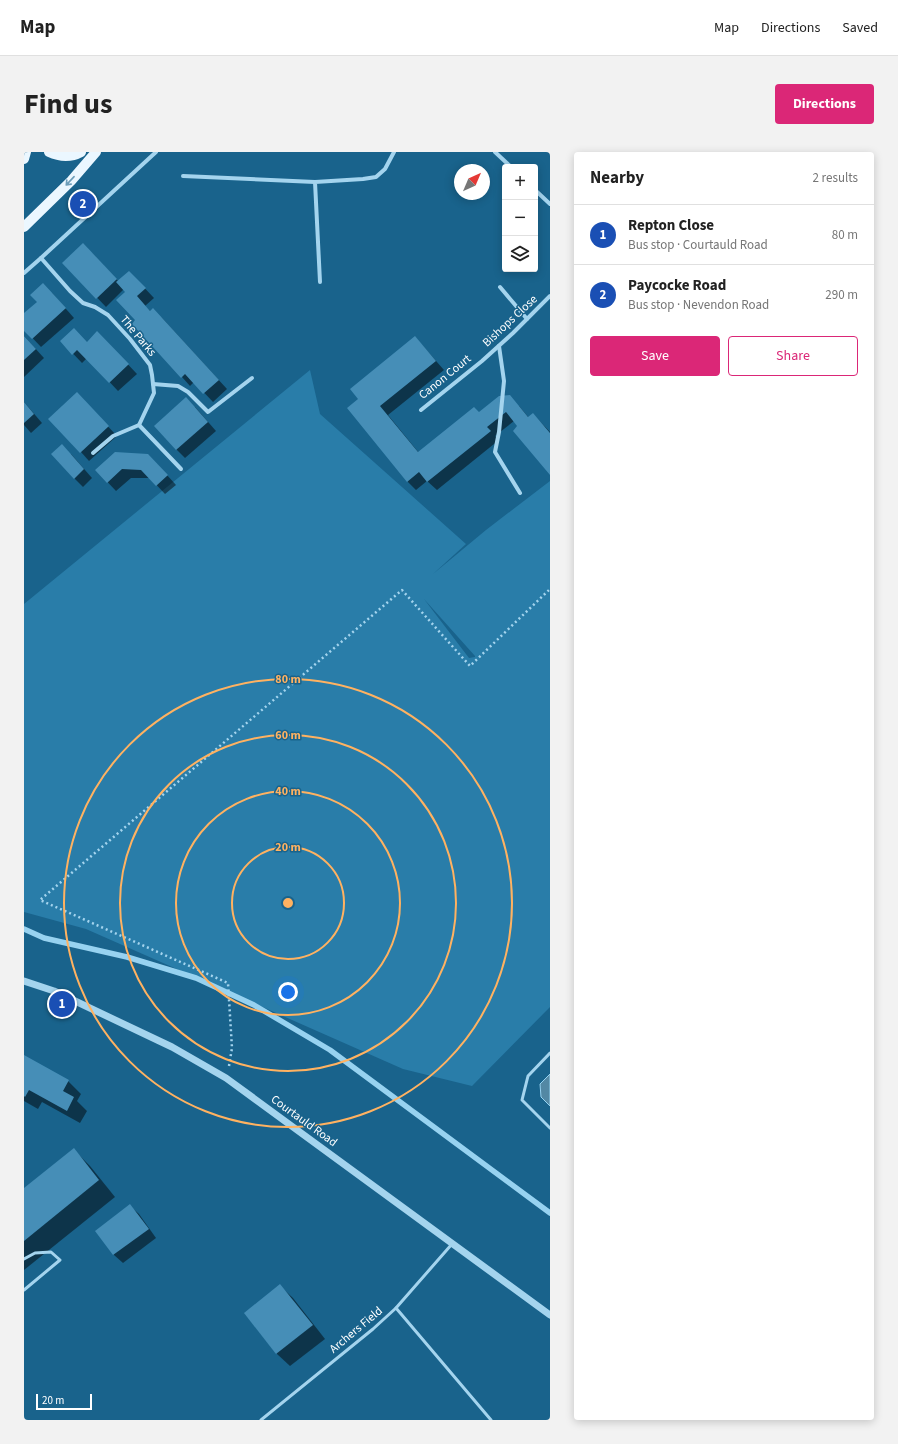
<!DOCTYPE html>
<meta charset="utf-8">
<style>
body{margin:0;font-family:"Source Sans 3",sans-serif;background:#f2f2f2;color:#222}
.controls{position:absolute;right:12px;top:12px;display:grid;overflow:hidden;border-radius:4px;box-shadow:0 2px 10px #0003}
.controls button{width:36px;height:36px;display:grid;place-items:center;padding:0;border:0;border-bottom:1px solid #e0e0e0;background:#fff;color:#222;font:20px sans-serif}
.compass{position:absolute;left:430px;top:12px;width:36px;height:36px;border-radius:50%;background:#fff;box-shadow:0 2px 10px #0003;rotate:44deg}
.scale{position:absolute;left:12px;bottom:10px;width:56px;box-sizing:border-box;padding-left:4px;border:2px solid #fff;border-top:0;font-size:11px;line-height:14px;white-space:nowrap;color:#fff;-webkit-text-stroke:3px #19638c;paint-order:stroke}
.you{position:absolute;left:264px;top:840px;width:14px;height:14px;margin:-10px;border:3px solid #fff;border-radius:50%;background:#1a73e8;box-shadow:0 0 0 6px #1a73e833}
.badge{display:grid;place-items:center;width:26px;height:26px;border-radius:50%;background:#db2777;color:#fff;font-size:13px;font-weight:700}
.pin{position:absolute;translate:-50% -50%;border:2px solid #fff;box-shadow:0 1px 4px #0006}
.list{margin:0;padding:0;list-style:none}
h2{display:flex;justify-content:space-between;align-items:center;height:52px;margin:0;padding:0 16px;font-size:17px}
h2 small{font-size:13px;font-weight:400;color:#767676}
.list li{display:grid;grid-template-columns:26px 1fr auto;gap:12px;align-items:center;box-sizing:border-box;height:60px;padding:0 16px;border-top:1px solid #e0e0e0}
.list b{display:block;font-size:15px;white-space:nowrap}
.list p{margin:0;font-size:13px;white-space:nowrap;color:#767676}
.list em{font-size:13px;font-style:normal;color:#767676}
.actions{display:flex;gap:8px;padding:12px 16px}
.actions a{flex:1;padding:9px 0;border:1px solid #db2777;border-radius:4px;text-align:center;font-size:14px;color:#db2777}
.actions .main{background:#db2777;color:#fff}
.icon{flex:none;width:22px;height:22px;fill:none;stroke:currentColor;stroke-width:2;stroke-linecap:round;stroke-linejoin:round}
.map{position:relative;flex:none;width:526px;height:1268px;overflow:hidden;border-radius:4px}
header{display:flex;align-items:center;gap:24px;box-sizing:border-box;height:56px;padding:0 20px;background:#fff;border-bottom:1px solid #e0e0e0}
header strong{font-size:19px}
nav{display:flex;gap:22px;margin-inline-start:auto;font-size:14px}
.intro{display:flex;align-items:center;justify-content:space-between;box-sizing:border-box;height:96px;padding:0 24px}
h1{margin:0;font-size:28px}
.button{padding:10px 18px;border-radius:4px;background:#db2777;color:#fff;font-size:14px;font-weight:700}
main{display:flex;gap:24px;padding:0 24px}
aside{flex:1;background:#fff;border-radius:4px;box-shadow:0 2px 10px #0003}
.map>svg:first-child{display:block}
</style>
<header>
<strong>Map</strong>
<nav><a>Map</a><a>Directions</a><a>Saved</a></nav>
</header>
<div class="intro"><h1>Find us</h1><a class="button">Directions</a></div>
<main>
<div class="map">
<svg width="526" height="1268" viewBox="0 0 526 1268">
<rect width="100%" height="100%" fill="#19638c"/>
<!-- green -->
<path fill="#297da9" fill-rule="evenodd" d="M286,218l10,44 146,130 -33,30 53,-44 64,-49v526l-78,79 -69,-17 -317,-140 -62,-17v-308zM400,447l51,57v1l-6,1z"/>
<!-- water -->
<path fill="#5388a4" stroke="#97d2f0" d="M526,922v32l-9,-9 -1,-13z"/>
<!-- shadow -->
<g fill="#0007">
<path d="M68,101l27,29 19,-1 16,17 -9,8 6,6 11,6 65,71 -14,13 -19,-20 -4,4 -8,-9 -46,-57 -9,-28 -3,-3 -18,18 -42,-44z"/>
<path d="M28,141l22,25 -33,29 -17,-18v-14z"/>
<path d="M0,184l20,22 -20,19z"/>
<path d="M391,185l29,33 -56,45 31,38 60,-40 40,-7 10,12 4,-4 17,18v41l-36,-52 -19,15 4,4 -62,50 -10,-9 -11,9 -9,-9 -47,-82z"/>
<path d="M37,189l26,2 19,-2 31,33 -19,17 -31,-33 -5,5z"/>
<path d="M0,250l18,21 -11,10 -7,-8z"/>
<path d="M61,250l32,34 -28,25 -8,-9z"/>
<path d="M171,255l21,24 -31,27 -9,-9z"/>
<path d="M47,302l21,24 -9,9 -9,-9z"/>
<path d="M133,312l19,21 -11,9 -15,-16h-19l-15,13 -20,-21z"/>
<path d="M0,904l44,25 13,13 -4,7 10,10 -7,12 -38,-21 -4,7 -14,-8z"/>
<path d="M50,998l16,16 25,31 -91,73v-80z"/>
<path d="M106,1054l9,8 17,24 -33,25 -9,-8 -18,-24z"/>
<path d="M256,1134l13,12 32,41 -35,27 -13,-12 -32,-41z"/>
</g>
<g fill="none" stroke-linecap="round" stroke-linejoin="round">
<!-- stream -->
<path stroke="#97d2f0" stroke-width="5.5" d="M0,777l20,9 83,19 69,21 58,27 76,45 220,163"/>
</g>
<!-- building -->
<g fill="#468eb7">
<path d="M59,91l34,36 -21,20 -34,-36z"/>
<path d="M105,119l17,17 -9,8 13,15 3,-3 66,72 -16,14 -18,-20 -4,4 -49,-54 3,-4 -19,-20 9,-8 -9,-10z"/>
<path d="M19,131l23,25 -34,31 -8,-8v-18l13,-11 -7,-7z"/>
<path d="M50,176l13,14 10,-11 32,33 -20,19 -32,-33 -5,5 -12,-14z"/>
<path d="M0,184l12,13 -12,11z"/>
<path d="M391,184l21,25 -56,45 38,46 56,-45 5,5 20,-16 11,-1 18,22 5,-4 17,20v42l-37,-44 4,-5 -11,-14 -19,15 4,4 -64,51 -8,-10 -12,10 -60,-74 11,-9 -8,-10z"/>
<path d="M53,240l32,34 -29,27 -32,-34z"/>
<path d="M162,245l22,25 -32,28 -22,-24z"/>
<path d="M0,250l10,12 -10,9z"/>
<path d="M38,292l22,25 -10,10 -23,-25z"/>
<path d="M91,300l33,2 20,21 -12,11 -15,-16 -19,-1 -15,14 -12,-13z"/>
<path d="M0,903l45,25 -6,11 11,6 -7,14 -38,-21 -4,7 -1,-1z"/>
<path d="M50,996l25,32 -75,61v-53z"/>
<path d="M106,1052l19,25 -36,26 -18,-24z"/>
<path d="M256,1132l33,41 -37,29 -32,-41z"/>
</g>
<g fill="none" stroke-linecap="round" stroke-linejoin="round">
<!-- path -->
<path stroke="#a4d4ee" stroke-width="2.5" stroke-dasharray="2 3" stroke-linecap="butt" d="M205,914l3,-18 -4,-65 -188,-83 362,-310 68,76 80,-77"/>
<!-- service -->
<g stroke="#a4d4ee" stroke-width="3">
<path d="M526,901l-22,23 -6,24 28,28"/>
<path d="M0,1107l11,-6 16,-1 9,8 -36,30"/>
<path d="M372,1156l95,112"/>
<path d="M237,1268l112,-91 23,-21 56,-64"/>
</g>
<!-- minor -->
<g stroke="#a4d4ee" stroke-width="4">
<path d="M471,0l16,15"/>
<path d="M159,24l132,6"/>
<path d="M511,38l15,14"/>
<path d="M17,106l29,33 13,12 12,4 13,8 22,24 20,26 2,10 2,18 -15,32 -26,11 -20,17"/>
<path d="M0,121l17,-15 115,-106"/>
<path d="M296,130l-5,-100 48,-3 13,-2 9,-8 9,-17"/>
<path d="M476,135l27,32"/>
<path d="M475,194l5,35 -5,51 -4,20 25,41"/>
<path d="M129,232l25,2 10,6 20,20 44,-34"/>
<path d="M397,258l61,-49 31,-28 37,-37"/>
<path d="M115,273l42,44"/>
</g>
<!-- tertiary -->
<path stroke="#a4d4ee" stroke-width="7" d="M0,829l30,10 118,56 54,31 324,237"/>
<!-- primary -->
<g stroke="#ebf7ff" stroke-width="10">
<path d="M25,0c11,5 21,6 32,0"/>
<path d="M0,7l2,-7"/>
<path d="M0,75l47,-46 25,-29"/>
</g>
</g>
<!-- one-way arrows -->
<defs><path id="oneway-shaft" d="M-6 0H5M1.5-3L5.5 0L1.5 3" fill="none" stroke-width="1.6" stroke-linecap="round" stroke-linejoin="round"/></defs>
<use stroke="#6d9eba" href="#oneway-shaft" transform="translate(46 29) rotate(133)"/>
<!-- distance rings -->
<g fill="none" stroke="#ffb261" stroke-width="2">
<circle cx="264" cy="751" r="56"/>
<circle cx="264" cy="751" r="112"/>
<circle cx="264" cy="751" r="168"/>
<circle cx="264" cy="751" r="224"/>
</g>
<g text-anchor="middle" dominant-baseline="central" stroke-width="3" stroke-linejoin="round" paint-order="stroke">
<!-- street labels -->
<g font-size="12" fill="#fff" stroke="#19638c">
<text transform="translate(486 169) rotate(-43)">Bishops Close</text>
<text transform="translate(114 184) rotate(50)">The Parks</text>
<text transform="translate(421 225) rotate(-39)">Canon Court</text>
<text transform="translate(280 969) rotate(36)">Courtauld Road</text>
<text transform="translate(332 1178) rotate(-40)">Archers Field</text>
</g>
</g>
<circle cx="264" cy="751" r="6" fill="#ffb261" stroke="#19638c" stroke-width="2"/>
<g font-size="12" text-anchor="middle" font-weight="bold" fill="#ffb261" stroke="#19638c" stroke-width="3" stroke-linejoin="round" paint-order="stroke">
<text x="264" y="531">80 m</text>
<text x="264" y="587">60 m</text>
<text x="264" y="643">40 m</text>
<text x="264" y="699">20 m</text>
</g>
</svg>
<div class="controls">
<button>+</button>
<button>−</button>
<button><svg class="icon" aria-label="layers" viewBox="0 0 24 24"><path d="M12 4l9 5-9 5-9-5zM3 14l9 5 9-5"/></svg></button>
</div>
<svg class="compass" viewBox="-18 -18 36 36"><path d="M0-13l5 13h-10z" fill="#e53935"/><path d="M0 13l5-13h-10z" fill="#767676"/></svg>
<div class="scale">20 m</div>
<div class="you"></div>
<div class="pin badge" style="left:38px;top:852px;background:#1a4fb4">1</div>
<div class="pin badge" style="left:59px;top:52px;background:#1a4fb4">2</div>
</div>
<aside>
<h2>Nearby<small>2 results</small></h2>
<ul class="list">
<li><span class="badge" style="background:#1a4fb4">1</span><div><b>Repton Close</b><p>Bus stop · Courtauld Road</p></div><em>80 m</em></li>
<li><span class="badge" style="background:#1a4fb4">2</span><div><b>Paycocke Road</b><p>Bus stop · Nevendon Road</p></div><em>290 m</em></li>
</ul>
<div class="actions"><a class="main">Save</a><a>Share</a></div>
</aside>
</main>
